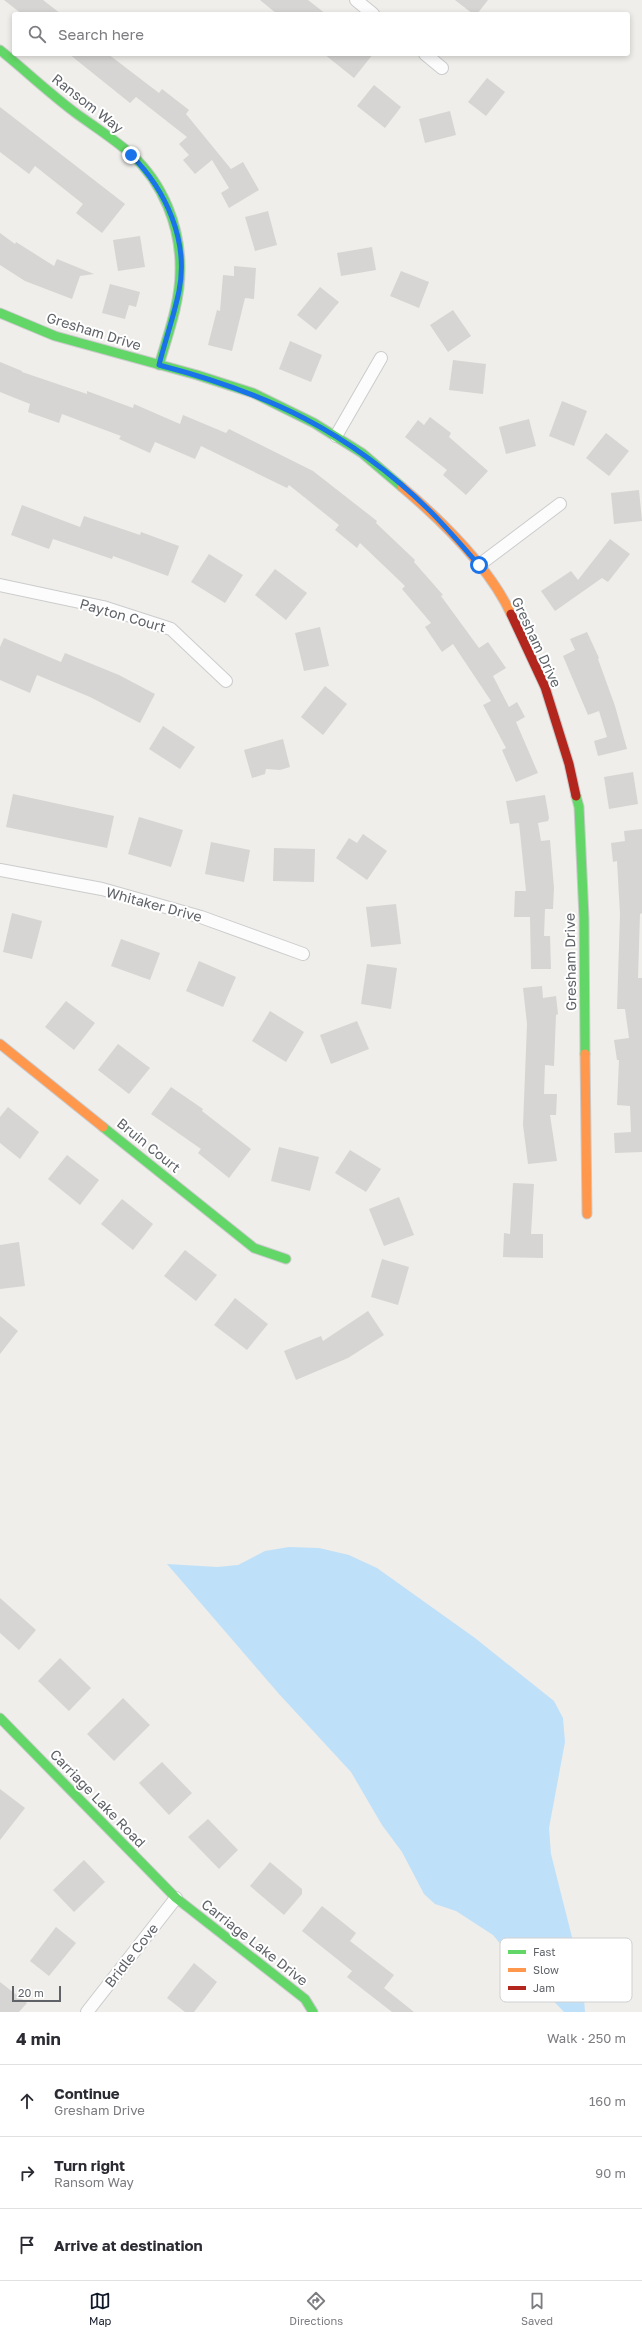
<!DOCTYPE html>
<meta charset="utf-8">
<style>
body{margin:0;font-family:"Golos Text",sans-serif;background:#f2f2f3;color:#2b2b33}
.scale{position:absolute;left:12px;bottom:10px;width:49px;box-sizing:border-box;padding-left:4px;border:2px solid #5f6368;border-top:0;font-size:11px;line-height:14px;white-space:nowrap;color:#5f6368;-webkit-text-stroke:3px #fff;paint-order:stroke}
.stop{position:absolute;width:12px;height:12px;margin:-9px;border:3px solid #1a73e8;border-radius:50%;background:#fff}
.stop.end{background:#1a73e8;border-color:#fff;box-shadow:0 1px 4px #0008}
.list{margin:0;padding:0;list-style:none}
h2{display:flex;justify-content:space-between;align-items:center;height:52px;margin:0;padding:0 16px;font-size:17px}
h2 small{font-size:13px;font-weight:400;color:#7c7c81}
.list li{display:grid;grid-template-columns:26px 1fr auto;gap:12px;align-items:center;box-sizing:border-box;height:72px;padding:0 16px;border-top:1px solid #e1e1e2}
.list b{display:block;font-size:15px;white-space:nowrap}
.list p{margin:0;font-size:13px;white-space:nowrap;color:#7c7c81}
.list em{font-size:13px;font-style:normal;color:#7c7c81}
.icon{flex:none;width:22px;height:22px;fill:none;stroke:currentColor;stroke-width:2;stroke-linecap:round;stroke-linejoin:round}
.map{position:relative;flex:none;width:642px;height:2012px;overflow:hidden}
.search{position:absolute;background:#fff;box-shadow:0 2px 6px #0003;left:12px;right:12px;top:12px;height:44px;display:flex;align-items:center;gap:10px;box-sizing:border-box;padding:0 14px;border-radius:4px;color:#7c7c81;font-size:15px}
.sheet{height:268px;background:#fff}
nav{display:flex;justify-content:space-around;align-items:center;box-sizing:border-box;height:56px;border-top:1px solid #e1e1e2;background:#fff;font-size:11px;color:#7c7c81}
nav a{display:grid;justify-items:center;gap:2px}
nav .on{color:#111827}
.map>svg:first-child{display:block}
</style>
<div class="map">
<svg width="642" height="2012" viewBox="0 0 642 2012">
<rect width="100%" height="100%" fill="#efeeea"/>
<!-- water -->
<path fill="#bfe0f9" d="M289,1547l30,1 30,7 28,13 98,70 79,63 9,17 2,24 -16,86 2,26 27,107v22l6,16 1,13h-21l-21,-22 -21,-15 -9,-16 -20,-24 -37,-24 -21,-7 -11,-10 -22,-42 -20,-27 -31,-53 -72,-78 -112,-130 50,3 21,-2 27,-14z"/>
<!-- building -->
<g fill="#d6d5d3">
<path d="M4,0h39l18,14h-39z"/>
<path d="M260,0h48l18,14h-49z"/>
<path d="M455,0h33l-11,14h-4z"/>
<path d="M69,54h39l51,39 3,-4 27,21 -3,4 45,55 12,-7 16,28 -30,18 -8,-15 8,-5 -17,-28 -17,14 -12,-14 6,-5 -10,-11 8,-7 -51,-40 -6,6z"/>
<path d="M324,54h49l-19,24z"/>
<path d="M487,78l18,14 -19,24 -18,-14z"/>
<path d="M374,85l27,22 -16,21 -28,-22z"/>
<path d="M0,107l125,97 -23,29 -26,-20 7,-9 -48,-38 -6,8 -29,-22z"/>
<path d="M450,111l6,24 -31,8 -6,-24z"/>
<path d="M268,211l9,34 -22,6 -10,-34z"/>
<path d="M0,233l15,11 1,-2 38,24 3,-7 37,15 -14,2 -8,23 -47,-18 -25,-16z"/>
<path d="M140,236l5,31 -27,4 -5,-31z"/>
<path d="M372,247l4,23 -35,6 -4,-23z"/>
<path d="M234,266l22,2 -2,31 -9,-1 -13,53 -24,-6 9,-35 3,1 3,-36 11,1z"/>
<path d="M401,271l28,11 -10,26 -29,-12z"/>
<path d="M110,284l30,8 -4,15 -7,-2 -4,14 -23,-6z"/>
<path d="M320,287l19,15 -23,28 -19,-15z"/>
<path d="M453,310l18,26 -23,16 -18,-27z"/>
<path d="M290,341l32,14 -11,27 -32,-13z"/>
<path d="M453,360l33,4 -3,30 -34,-4z"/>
<path d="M0,362l22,9v1l65,22v-3l46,17 1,-4 46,20 3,-9 43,18 3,-4 84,42 64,50 -1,2 39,37 -1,2 29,33 -2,1 38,52 9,-6 18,26 -13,8 16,31 8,-5 8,15 -9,5 22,51 -22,9 -14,-32 4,-2 -23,-43 8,-4 -38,-57 -11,8 -17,-25 6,-4 -29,-34 3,-3 -45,-43 -3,5 -22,-18 4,-5 -50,-40 -2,3 -86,-42 -6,13 -40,-17 -5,11 -31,-14 2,-3 -59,-22 -3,9 -31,-11 2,-8 -30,-12z"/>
<path d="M562,401l25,10 -13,35 -25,-10z"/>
<path d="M430,417l21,16 -2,4 39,34 -22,24 -23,-20 4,-5 -42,-33 13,-17 6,5z"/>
<path d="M529,419l7,27 -30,8 -7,-27z"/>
<path d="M606,433l23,18 -20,25 -23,-18z"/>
<path d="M639,490l3,31 -28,3 -3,-31z"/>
<path d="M22,505l58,22 4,-11 56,19 1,-3 38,14 -11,30 -55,-20 -1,3 -59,-20 -4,10 -38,-14z"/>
<path d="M610,539l20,15 -22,28 -6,-4 -47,33 -14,-20 30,-20 7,9z"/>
<path d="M209,554l34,21 -18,28 -34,-21z"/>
<path d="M275,569l32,24 -21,27 -31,-25z"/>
<path d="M320,627l9,39 -25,5 -9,-38z"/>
<path d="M587,632l12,26 -1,1 17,47 12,43 -29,7 -4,-15 13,-4 -8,-26 -11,4 -25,-59 12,-6 -5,-11z"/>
<path d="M4,638l57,24 4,-9 54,22 36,19 -15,29 -50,-26 -53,-22 -7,18 -30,-13v-33z"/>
<path d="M325,686l22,18 -24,31 -22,-18z"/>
<path d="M163,726l32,21 -15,22 -31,-20z"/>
<path d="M283,739l7,28 -10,3 -14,-1 -1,5 -13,4 -8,-28z"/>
<path d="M633,772l5,32 -29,5 -5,-32z"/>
<path d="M13,794l101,22 -7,32 -101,-21z"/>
<path d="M545,795l4,23 -1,3 -10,2 3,18 9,-1 4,48 -1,21h-8l-1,27h6l1,33h-20l-1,-52h-16l1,-26h11l-7,-68 -9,1 -4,-23z"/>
<path d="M139,817l44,13 -12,37 -43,-13z"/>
<path d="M642,829v84l-2,1 -2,64h4v174l-27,1 -1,-20 17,-1 -1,-26 -13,-1 2,-45h-2l-3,-20 15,-2 -4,-29h-8l3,-95 -3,-53 -4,1 -2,-19 14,-2 -1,-10z"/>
<path d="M363,834l24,17 -20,29 -31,-22 13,-20 8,5z"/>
<path d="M211,842l39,8 -6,32 -39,-8z"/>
<path d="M274,848l41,1 -1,33 -41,-1z"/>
<path d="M396,904l5,40 -30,3 -5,-40z"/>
<path d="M12,913l30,8 -10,38 -29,-7z"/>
<path d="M121,939l39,14 -10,27 -39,-14z"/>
<path d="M199,961l37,16 -13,30 -37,-16z"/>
<path d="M367,964l30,4 -6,41 -30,-5z"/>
<path d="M542,986l1,12 13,-2 2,18 -2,1 -2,51 -9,-1 -1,29h13l-1,21h-6l7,46 -29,3 -5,-39 4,-101 -4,-36z"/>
<path d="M66,1001l29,22 -21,27 -29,-23z"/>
<path d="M270,1011l34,21 -18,30 -34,-21z"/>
<path d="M357,1021l12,28 -38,15 -11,-29z"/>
<path d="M118,1044l32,24 -21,26 -31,-24z"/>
<path d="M171,1087l32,22 -1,2 49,38 -22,29 -31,-25 3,-4 -50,-35z"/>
<path d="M8,1107l31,25 -19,27 -20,-16v-26z"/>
<path d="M279,1147l40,10 -9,34 -39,-10z"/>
<path d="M350,1150l31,19 -15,23 -31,-19z"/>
<path d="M67,1155l32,25 -19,25 -32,-26z"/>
<path d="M513,1183l21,1 -3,50h12v24l-40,-1 1,-24 6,1z"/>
<path d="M399,1197l15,38 -30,11 -15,-37z"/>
<path d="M122,1199l31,25 -20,26 -32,-26z"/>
<path d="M19,1242l6,44 -25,3v-44z"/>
<path d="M185,1250l32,25 -21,26 -32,-25z"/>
<path d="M382,1259l27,8 -11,38 -27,-8z"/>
<path d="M235,1298l33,26 -21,26 -33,-25z"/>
<path d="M368,1311l16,24 -36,23 -52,22 -12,-29 37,-15 2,5z"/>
<path d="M0,1316l18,15 -18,23z"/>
<path d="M0,1598l36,32 -17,20 -19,-17z"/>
<path d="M60,1658l31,30 -22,23 -31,-30z"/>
<path d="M123,1698l27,27 -36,36 -27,-27z"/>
<path d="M162,1762l30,31 -23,22 -30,-32z"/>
<path d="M0,1789l25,19 -25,32z"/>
<path d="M208,1819l30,31 -19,19 -31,-32z"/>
<path d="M84,1860l21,22 -31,30 -21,-22z"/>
<path d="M270,1862l32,27v5l-18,21 -34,-29z"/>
<path d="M322,1906l34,27 -6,8 44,34 -10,13 30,24h-22l-45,-35 5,-6 -50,-40z"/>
<path d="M56,1927l20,16 -27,33 -19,-15z"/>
<path d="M194,1963l23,19 -23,30h-9l-18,-14z"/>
<path d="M0,1982l27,21 -8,9h-19z"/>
</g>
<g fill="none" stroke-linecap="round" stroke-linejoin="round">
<defs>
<g id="street">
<path d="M356,0l17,14"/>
<path d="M425,54l17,14"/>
<path d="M336,436l45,-78"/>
<path d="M479,565l81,-61"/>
<path d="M0,585l103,22 68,22 55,52"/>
<path d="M0,870l102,19 99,28 102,37"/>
<path d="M87,2012l89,-114"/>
</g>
<g id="fast">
<path d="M0,50c26,21 50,44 77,64 18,13 37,25 54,40 32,29 50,73 49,117 0,32 -12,63 -21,94"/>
<path d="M0,313l55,23 142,39 56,18 61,30 48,30 40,34"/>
<path d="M576,796l3,11 5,111 1,136"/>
<path d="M103,1127l151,121 32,11"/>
<path d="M0,1718l176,180 129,101 8,13"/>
</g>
<g id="slow">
<path d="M402,487c40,34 87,79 109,127"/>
<path d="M0,1044l103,83"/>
<path d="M585,1054l2,160"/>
</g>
<path id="jam" d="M511,614l34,73 24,77 7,32"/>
</defs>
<!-- street casing -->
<use href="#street" stroke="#cbcccc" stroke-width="14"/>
<!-- fast casing -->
<use href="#fast" stroke="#cacacb" stroke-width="11"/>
<!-- slow casing -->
<use href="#slow" stroke="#cacacb" stroke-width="11"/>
<!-- jam casing -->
<use href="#jam" stroke="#cacacb" stroke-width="11"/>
<!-- street -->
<use href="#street" stroke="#fdfcfc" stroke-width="12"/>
<!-- fast -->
<use href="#fast" stroke="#63d668" stroke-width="9"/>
<!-- slow -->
<use href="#slow" stroke="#ff974d" stroke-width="9"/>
<!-- jam -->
<use href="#jam" stroke="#b3261e" stroke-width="9"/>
</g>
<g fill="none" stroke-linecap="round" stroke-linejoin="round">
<!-- route -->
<path stroke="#1a73e8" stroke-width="5" d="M131,155c35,35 58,86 48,136 -5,25 -14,50 -20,74 108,28 190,66 271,146 17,17 33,36 49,54"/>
</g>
<g text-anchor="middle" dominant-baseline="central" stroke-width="4" stroke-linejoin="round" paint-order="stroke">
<!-- street labels -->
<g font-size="14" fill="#5f6368" stroke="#fff">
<text transform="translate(88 103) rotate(38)">Ransom Way</text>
<text transform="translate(94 331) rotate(17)">Gresham Drive</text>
<text transform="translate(123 615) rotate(16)">Payton Court</text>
<text transform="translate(537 642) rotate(65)">Gresham Drive</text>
<text transform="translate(154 904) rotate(15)">Whitaker Drive</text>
<text transform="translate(570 962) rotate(-91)">Gresham Drive</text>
<text transform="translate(149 1145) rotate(39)">Bruin Court</text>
<text transform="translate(98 1798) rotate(46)">Carriage Lake Road</text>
<text transform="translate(255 1942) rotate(38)">Carriage Lake Drive</text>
<text transform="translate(131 1955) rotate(-52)">Bridle Cove</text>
</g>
</g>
<!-- legend -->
<rect x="500" y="1938" width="132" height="64" rx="6" fill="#fff" stroke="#cfd0d2" stroke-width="1"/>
<rect x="508" y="1950" width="18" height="4" fill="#63d668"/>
<rect x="508" y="1968" width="18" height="4" fill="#ff974d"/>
<rect x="508" y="1986" width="18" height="4" fill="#b3261e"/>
<g font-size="11" fill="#5f6368">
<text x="533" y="1956">Fast</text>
<text x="533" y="1974">Slow</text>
<text x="533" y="1992">Jam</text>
</g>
</svg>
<div class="scale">20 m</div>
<div class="stop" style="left:479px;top:565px"></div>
<div class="stop end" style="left:131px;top:155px"></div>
<div class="search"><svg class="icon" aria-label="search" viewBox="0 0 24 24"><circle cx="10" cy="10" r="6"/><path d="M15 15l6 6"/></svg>Search here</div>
</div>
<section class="sheet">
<h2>4 min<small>Walk · 250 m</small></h2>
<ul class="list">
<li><svg class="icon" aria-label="ahead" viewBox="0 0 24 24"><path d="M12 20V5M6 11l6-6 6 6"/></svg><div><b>Continue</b><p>Gresham Drive</p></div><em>160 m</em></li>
<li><svg class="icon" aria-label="right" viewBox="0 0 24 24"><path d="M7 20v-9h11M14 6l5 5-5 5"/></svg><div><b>Turn right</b><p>Ransom Way</p></div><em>90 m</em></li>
<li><svg class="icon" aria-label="arrive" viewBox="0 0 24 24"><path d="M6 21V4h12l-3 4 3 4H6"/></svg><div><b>Arrive at destination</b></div></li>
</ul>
</section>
<nav>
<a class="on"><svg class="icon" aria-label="map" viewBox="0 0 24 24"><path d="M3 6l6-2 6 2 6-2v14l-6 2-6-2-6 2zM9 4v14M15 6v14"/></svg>Map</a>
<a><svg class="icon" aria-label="directions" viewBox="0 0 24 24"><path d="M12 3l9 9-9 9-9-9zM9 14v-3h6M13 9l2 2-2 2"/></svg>Directions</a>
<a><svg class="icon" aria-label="saved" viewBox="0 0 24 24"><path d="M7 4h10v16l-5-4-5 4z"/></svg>Saved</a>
</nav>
